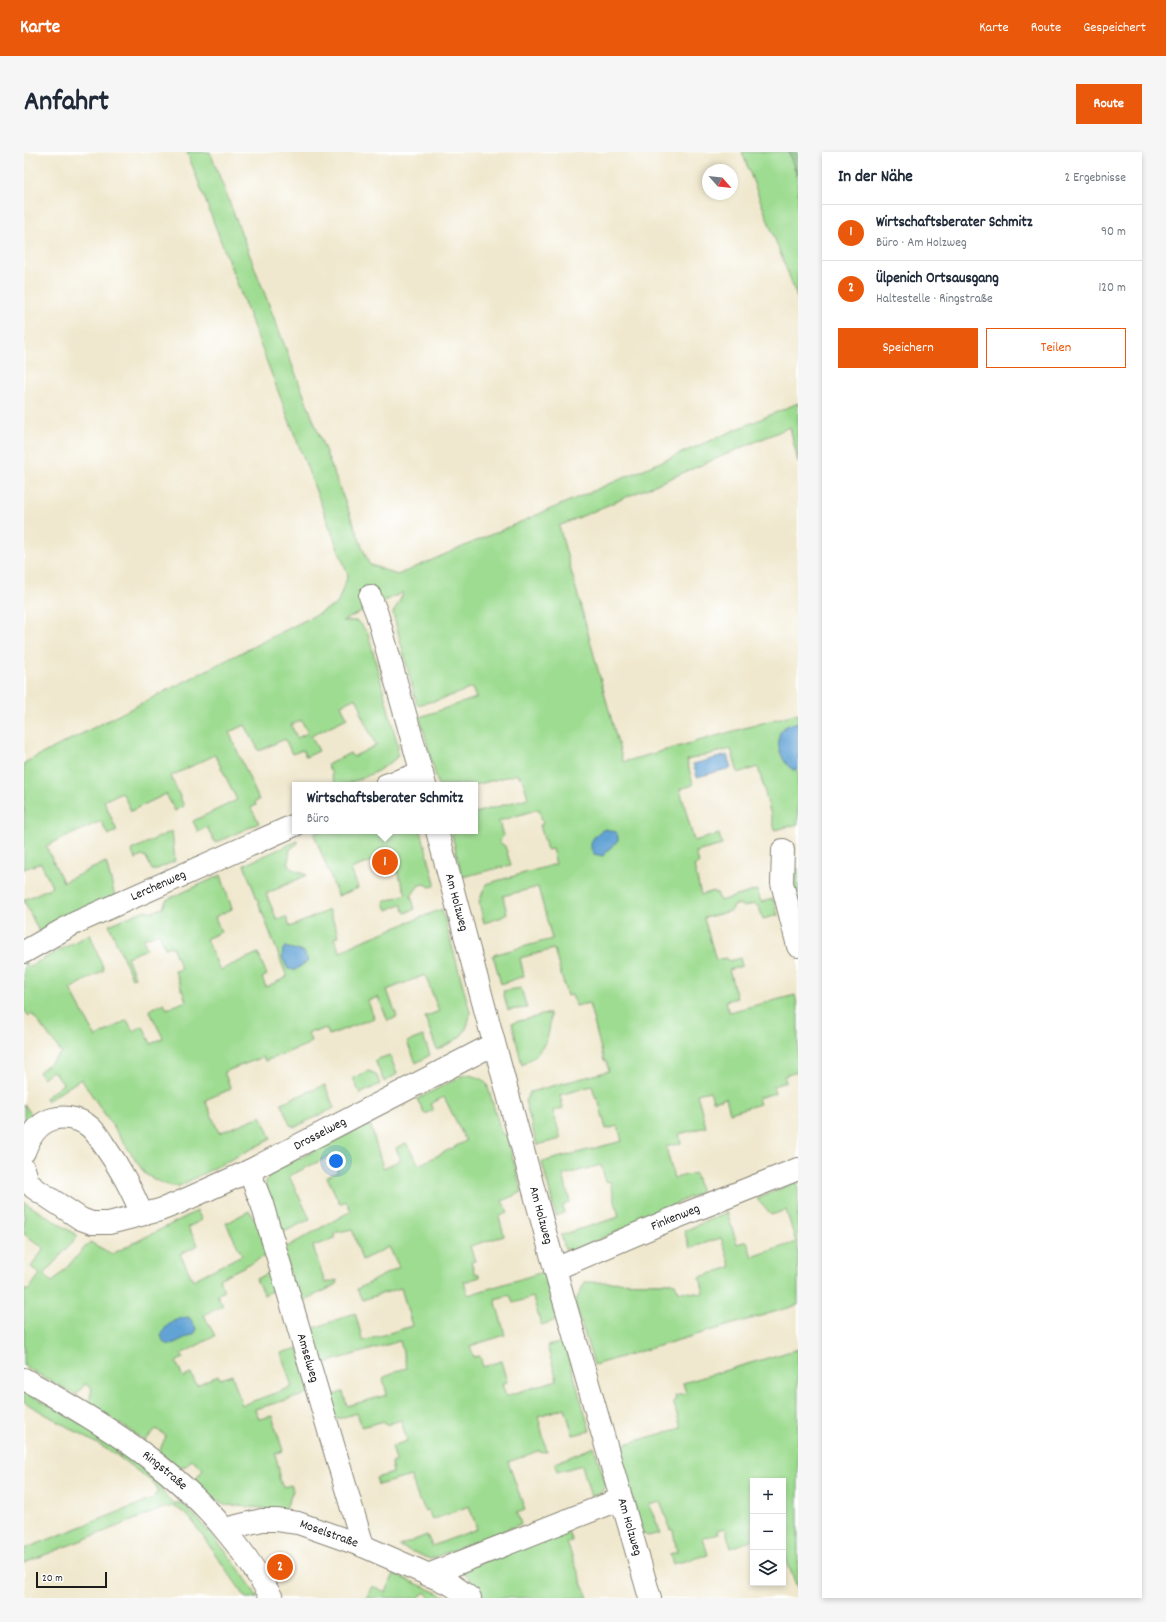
<!DOCTYPE html>
<html lang="de">
<meta charset="utf-8">
<style>
body{margin:0;font-family:Dekko,sans-serif;background:#f6f6f7;color:#1f2937}
.controls{position:absolute;right:12px;bottom:12px;display:grid;overflow:hidden;border-radius:0px;box-shadow:0 2px 6px #0003}
.controls button{width:36px;height:36px;display:grid;place-items:center;padding:0;border:0;border-bottom:1px solid #e0e1e3;background:#fff;color:#1f2937;font:20px sans-serif}
.compass{position:absolute;left:678px;top:12px;width:36px;height:36px;border-radius:50%;background:#fff;box-shadow:0 2px 6px #0003;rotate:117deg}
.scale{position:absolute;left:12px;bottom:10px;width:71px;box-sizing:border-box;padding-left:4px;border:2px solid #1c1c1c;border-top:0;font-size:11px;line-height:14px;white-space:nowrap;color:#1c1c1c;-webkit-text-stroke:3px #fff;paint-order:stroke}
.you{position:absolute;left:312px;top:1009px;width:14px;height:14px;margin:-10px;border:3px solid #fff;border-radius:50%;background:#1a73e8;box-shadow:0 0 0 6px #1a73e833}
.badge{display:grid;place-items:center;width:26px;height:26px;border-radius:50%;background:#ea580c;color:#fff;font-size:13px;font-weight:700}
.pin{position:absolute;translate:-50% -50%;border:2px solid #fff;box-shadow:0 1px 4px #0006}
.popup{position:absolute;left:268px;top:630px;width:186px;height:52px;box-sizing:border-box;display:grid;place-content:center;border-radius:0px;background:#fff;filter:drop-shadow(0 1px 3px #0005);font-size:13px;white-space:nowrap;color:#747a83}
.popup b{font-size:15px;color:#1f2937}
.popup::after{content:'';position:absolute;left:50%;top:100%;margin-left:-8px;border:8px solid transparent;border-top-color:#fff}
.list{margin:0;padding:0;list-style:none}
h2{display:flex;justify-content:space-between;align-items:center;height:52px;margin:0;padding:0 16px;font-size:17px}
h2 small{font-size:13px;font-weight:400;color:#747a83}
.list li{display:grid;grid-template-columns:26px 1fr auto;gap:12px;align-items:center;box-sizing:border-box;height:56px;padding:0 16px;border-top:1px solid #e0e1e3}
.list b{display:block;font-size:15px;white-space:nowrap}
.list p{margin:0;font-size:13px;white-space:nowrap;color:#747a83}
.list em{font-size:13px;font-style:normal;color:#747a83}
.actions{display:flex;gap:8px;padding:12px 16px}
.actions a{flex:1;padding:9px 0;border:1px solid #ea580c;border-radius:0px;text-align:center;font-size:14px;color:#ea580c}
.actions .main{background:#ea580c;color:#fff}
.icon{flex:none;width:22px;height:22px;fill:none;stroke:currentColor;stroke-width:2;stroke-linecap:round;stroke-linejoin:round}
.map{position:relative;flex:none;width:774px;height:1446px;overflow:hidden;border-radius:0px}
header{display:flex;align-items:center;gap:24px;box-sizing:border-box;height:56px;padding:0 20px;background:#ea580c;color:#fff}
header strong{font-size:19px}
nav{display:flex;gap:22px;margin-inline-start:auto;font-size:14px}
.intro{display:flex;align-items:center;justify-content:space-between;box-sizing:border-box;height:96px;padding:0 24px}
h1{margin:0;font-size:28px}
.button{padding:10px 18px;border-radius:0px;background:#ea580c;color:#fff;font-size:14px;font-weight:700}
main{display:flex;gap:24px;padding:0 24px}
aside{flex:1;background:#fff;border-radius:0px;box-shadow:0 2px 6px #0003}
.map>svg:first-child{display:block}
</style>
<header>
<strong>Karte</strong>
<nav><a>Karte</a><a>Route</a><a>Gespeichert</a></nav>
</header>
<div class="intro"><h1>Anfahrt</h1><a class="button">Route</a></div>
<main>
<div class="map">
<svg width="774" height="1446" viewBox="0 0 774 1446">
<rect width="100%" height="100%" fill="#fff"/>
<filter id="ink" filterUnits="userSpaceOnUse"><feTurbulence type="fractalNoise" baseFrequency=".025" numOctaves="2"/><feDisplacementMap in="SourceGraphic" scale="8" xChannelSelector="R" yChannelSelector="G"/><feConvolveMatrix kernelMatrix="1 2 1 2 8 2 1 2 1" color-interpolation-filters="sRGB"/></filter>
<filter id="wash" filterUnits="userSpaceOnUse"><feTurbulence type="fractalNoise" baseFrequency=".012" numOctaves="4" result="noise"/><feDisplacementMap in="SourceGraphic" scale="16" xChannelSelector="R" yChannelSelector="G"/><feGaussianBlur stdDeviation="0.9" result="paint"/><feColorMatrix in="noise" values="0 0 0 0 0 0 0 0 0 0 0 0 0 0 0 0 0 1.4 0 .05"/><feComposite in="paint" operator="in"/></filter>
<g filter="url(#wash)">
<rect width="100%" height="100%" fill="#f0e8ce"/>
<!-- green -->
<g fill="#9edc91" stroke="#5d7c56" fill-rule="evenodd">
<path d="M163,0h23l159,412 28,11 401,-172v59l-8,-35 -231,99 64,236 175,-49v111l-23,6 -17,-63 -20,6 -7,-24 -44,11 6,25 -13,4 14,52 25,-7 3,11 -26,7 3,12 -5,2 7,29 13,-4 1,2 2,-1 3,9 37,-11 4,12 12,-3 5,16 -15,4 -4,-12 -5,-3 -10,3 -5,-3 -5,2 -3,5 -27,7 12,42 11,-2 2,3 11,-3 2,8 -13,4 8,28 -11,3 3,11 66,-17 3,14v66l-1,-3 -13,4 2,6 -13,4 2,7 -17,5 2,6 -30,9 -4,-15 -13,3 -3,-10 -13,3 9,33 -27,7 2,9 -15,4 8,31 21,-5 6,19 -30,14 1,3 -101,42 -6,-2 -4,-14 58,-18 -9,-36 -4,1 -5,-17 -38,10 7,27 -7,4 1,7 -8,3 -14,-54 80,-21 -4,-15 -12,3 -8,-30h-2l-4,-13 -32,9 3,13 -10,3 8,28 -24,6 -12,-44 5,-9 79,-21 -3,-10h-2l-15,-58 -13,3 -4,-11 -5,1 -13,-47 -34,9 4,18 -23,8 -8,-29 59,-16 -14,-52 -35,9 4,18 -7,4 -16,5 -5,-21 7,-18 70,-20 -4,-15 -5,1 -7,-25 3,-1 -4,-15 -40,12 4,15 -4,6 6,4 6,19 -49,12 -11,-46h24v-18l53,-15 -6,-21h-3l-1,-3 -43,11h-37l-18,-68 56,-19 -4,-10 -30,11 -25,6 -24,-92 11,-21 -62,29h15l11,12 30,113 -1,11c-12,12 -44,28 -61,28l-5,-10 1,-1 -5,-9 23,-12 3,4 23,-12 -16,-33 2,-2 -6,-12 -15,7 6,13 -36,18 8,15 -13,6 -3,-7 -11,4 -7,-15 -26,12 -14,-26 -16,7 30,68 -4,2 1,3 -5,3 8,15 -44,20 -8,-16 -9,5 -5,-11 44,-21 -22,-45 -44,21 13,30 -9,5 -9,-17 -35,17 -9,-19 -18,9 13,30 -9,4 -7,-14 -55,25 17,36 43,-20 9,34 -76,36 -15,-32 28,-13 -11,-24 -17,6v-106l313,-159 11,-29zM277,568l7,13 -11,5 -6,-13z"/>
<path d="M718,0h46l10,26v122z"/>
<path d="M148,679l3,30 -20,9h-3l-6,-13 -4,-1 -7,3 -4,-9z"/>
<path d="M295,679h102l14,52 -1,3 -4,1 -5,-3 -6,1 -8,11 4,13 -10,4 -4,-9 -14,6 -3,-8 22,-8 -16,-40 -39,15 7,19 -20,8 -24,-62z"/>
<path d="M273,689l1,2 -8,6 -2,14 4,6 15,6 -41,19 11,26 9,-3 4,10 39,-17 10,26 -5,2 6,14 17,-9 85,-34 28,103c-2,25 -13,27 -33,38l-12,-33 14,-6 -14,-36 -38,15 10,27 -9,4 -10,-24 -10,4 6,17 -45,17 -3,-7 -11,4 -1,-2 -6,3 3,8 -2,3 -44,17 -2,-4 -39,15 7,17 -26,11 14,33 42,-17 10,23 -92,47c-10,2 -25,-7 -34,-12l-64,-95 -34,22 -2,-3 18,-14 -10,-13 -10,7 -4,-6 23,-19 -30,-39 -3,2 -5,-6v-49h1l3,6 62,-33 14,36 -34,19 26,48 31,-17 6,11 10,-5 8,18 12,-6 -14,-28 15,-7 3,6 19,-8 -11,-30 6,-2 -9,-23 -7,2 -6,-15 -16,6 4,10 -20,8 8,20 -3,1 -23,-53 36,-15 7,2 11,-4 3,-8 55,-25 11,34 -17,8 6,15 -15,7 14,31 38,-17 9,22 -5,3 4,9 21,-10 -43,-112z"/>
<path d="M774,716v33c-3,-10 -11,-26 0,-33z"/>
<path d="M497,836l6,20 -19,2 -5,-19z"/>
<path d="M526,861c1,25 -6,39 -28,52l-10,-42z"/>
<path d="M399,884l7,19 -14,8 -9,-21z"/>
<path d="M366,903l7,19 -13,8 -9,-22z"/>
<path d="M345,919l7,3 4,10 -20,10 -7,-16z"/>
<path d="M440,923c10,0 16,2 23,9l15,51 4,-2 16,59 -20,9 6,11 -9,5 5,19 -34,10 5,15 -4,1 4,12 3,-1 2,4 -16,5 4,13 75,-23 14,48 -16,5 -8,-28 -20,6 -3,-8 -15,4 10,36 -35,11 4,11 6,-1 3,11 18,-6 6,21 -5,2 4,12 51,-16 -10,-34 17,-4 26,89 -17,4 -8,-27 -27,8 9,36 -9,-1 -30,11 17,48 -8,3 4,11 -91,35 -31,-13 28,-11 5,11 45,-17 -8,-23 -37,14 -4,-10 -3,1 -4,-10h-2l-8,-25 -33,9 -2,-7 17,-5 -2,-10 5,-2 -4,-15 15,-5 -6,-21 -15,5 -2,-4 -22,6 -5,-14 -23,7 -7,-23 16,-5 4,14 40,-11 -4,-17 12,-7 12,-3 -7,-27 -82,24 -10,-33 9,-5 38,-14 8,28 49,-15 -11,-38 -39,12 -5,-11 42,-22 -10,-20 -27,13 -10,-31 -18,4 1,6 -22,7 12,37 12,-3 -1,5 -37,18 -16,-54 68,-38 -5,-10 -6,3 -13,-27 11,-5 -8,-16 -41,20 21,43 -26,13h-3l-16,-48 5,-11 100,-50 13,45 18,-8 -5,-12 10,-5 13,22 47,-24 -22,-44 -14,7 3,6 -8,4 -8,-15z"/>
<path d="M301,933l9,23 -39,19 -5,-2 -9,-22z"/>
<path d="M0,952l9,13 -9,9z"/>
<path d="M774,1029v124l-204,60 -19,-63 10,-20 90,1 3,8 26,3 -4,-17 31,-10 -10,-29 -31,10 -6,-17 43,-19 10,32 10,-3 5,16 44,-15 -10,-32 -15,5 -14,-16z"/>
<path d="M0,1050l54,34 -35,39 10,7 37,-40 22,12 85,-43 5,9 -14,7 10,18 -18,9 13,26 49,-25 -16,-32 23,-12 9,13 9,31 -48,24 5,12 -7,4 6,11 -19,9 11,21 -34,18 2,4 -7,4 7,15 8,-3 6,11 21,-10 2,4 12,-4 10,30 50,-18 -11,-34 17,-5 13,45 -56,16 4,10 13,-3 11,35 -8,3 4,15v10l4,8 8,-2 2,6 -8,19 -59,-5 -14,-8 -17,-16 8,-12 -11,-10 -6,7 -7,1 -20,-15 7,-16 -10,-7 -11,12 -56,-38 3,-15 -7,-4 -9,11 -52,-29v-78l4,3 12,-17 -9,-7 13,-19 -20,-14z"/>
<path d="M250,1118l6,17 -16,8 -8,-16z"/>
<path d="M774,1197v241l-15,-39v-70h-30v59l-22,8 -6,-20 -8,2 1,4 -15,4 5,17 -35,9 -3,-10 7,-2 -4,-22h-2l-11,-28 -11,3 12,28 -13,3 -5,-2 -25,-88 63,-18 -8,-27 3,-1 -1,-4 11,-3 -3,-10z"/>
<path d="M0,1239l46,26 48,32 41,33 3,5v4l11,12h9c29,29 55,60 76,95h-12l-56,-80 -15,-12 -11,2 -140,55v-14l128,-50 6,-8 -3,-7 -40,-30 -91,-52z"/>
<path d="M570,1295l12,38 -5,8 -10,4 -9,-32 -25,7 -2,-9z"/>
<path d="M544,1379l4,10 -5,2 21,55h-102l-25,-28z"/>
<path d="M370,1422l56,24h-20l-5,-6 -7,6h-52l6,-12 14,6z"/>
</g>
<!-- forest -->
<path fill="#7ebc7b" stroke="#4d6c4c" d="M765,0h9v23z"/>
<!-- water -->
<g fill="#62a3d5" stroke="#3f6078">
<path d="M774,570v47l-4,1c-12,-5 -20,-29 -13,-39 4,-6 11,-7 17,-9z"/>
<path d="M703,603l4,13 -34,9 -4,-13z"/>
<path d="M582,677l10,3 2,5v3l-15,16 -9,-2c-8,-10 1,-22 12,-25z"/>
<path d="M261,795l19,5 4,9 -13,9 -7,-1 -6,-12 1,-8z"/>
<path d="M165,1165l7,11 -1,5 -25,12 -6,-2 -3,-8c6,-12 15,-17 28,-18z"/>
</g>
</g>
<g filter="url(#ink)">
<g fill="none" stroke-linecap="round" stroke-linejoin="round">
<defs>
<g id="minor">
<path d="M346,444l7,18 48,171"/>
<path d="M362,633l36,-12"/>
<path id="s1" d="M413,679l118,438 95,329"/>
<path d="M759,698l-1,33 16,63"/>
<path id="s2" d="M0,800l51,-29 220,-98"/>
<path d="M0,1000c5,-14 14,-29 29,-33 11,-3 24,-1 33,5 8,5 13,13 18,21 17,24 26,42 38,69"/>
<path id="s3" d="M0,1017l4,13 6,6 47,31 11,4h17l51,-13 18,-7 71,-32 245,-127"/>
<path id="s4" d="M225,1019l13,33 101,342"/>
<path id="s5" d="M531,1117l112,-48 131,-52"/>
<path id="s6" d="M0,1227c73,41 147,85 201,151 18,21 33,44 47,68"/>
<path id="s7" d="M201,1377l37,-9h14l22,3 65,23 89,39 18,13"/>
<path d="M404,1423l193,-76"/>
</g>
</defs>
<!-- minor casing -->
<use href="#minor" stroke="#868275" stroke-width="24"/>
<!-- minor -->
<use href="#minor" stroke="#fff" stroke-width="22"/>
</g>
</g>
<g text-anchor="middle" dominant-baseline="central" stroke-width="3" stroke-linejoin="round" paint-order="stroke">
<!-- street labels -->
<g font-size="13" fill="#1c1c1c" stroke="#fff">
<text stroke="none"><textPath href="#s2" startOffset="150">Lerchenweg</textPath></text>
<text stroke="none"><textPath href="#s1" startOffset="74">Am Holzweg</textPath></text>
<text stroke="none"><textPath href="#s3" startOffset="337">Drosselweg</textPath></text>
<text stroke="none"><textPath href="#s1" startOffset="398">Am Holzweg</textPath></text>
<text stroke="none"><textPath href="#s5" startOffset="131">Finkenweg</textPath></text>
<text stroke="none"><textPath href="#s4" startOffset="196">Amselweg</textPath></text>
<text stroke="none"><textPath href="#s6" startOffset="168">Ringstraße</textPath></text>
<text stroke="none"><textPath href="#s1" startOffset="722">Am Holzweg</textPath></text>
<text stroke="none"><textPath href="#s7" startOffset="107">Moselstraße</textPath></text>
</g>
</g>
</svg>
<div class="controls">
<button>+</button>
<button>−</button>
<button><svg class="icon" aria-label="layers" viewBox="0 0 24 24"><path d="M12 4l9 5-9 5-9-5zM3 14l9 5 9-5"/></svg></button>
</div>
<svg class="compass" viewBox="-18 -18 36 36"><path d="M0-13l5 13h-10z" fill="#e53935"/><path d="M0 13l5-13h-10z" fill="#747a83"/></svg>
<div class="scale">20 m</div>
<div class="you"></div>
<div class="pin badge" style="left:361px;top:710px">1</div>
<div class="popup"><b>Wirtschaftsberater Schmitz</b>Büro</div>
<div class="pin badge" style="left:256px;top:1415px">2</div>
</div>
<aside>
<h2>In der Nähe<small>2 Ergebnisse</small></h2>
<ul class="list">
<li><span class="badge">1</span><div><b>Wirtschaftsberater Schmitz</b><p>Büro · Am Holzweg</p></div><em>90 m</em></li>
<li><span class="badge">2</span><div><b>Ülpenich Ortsausgang</b><p>Haltestelle · Ringstraße</p></div><em>120 m</em></li>
</ul>
<div class="actions"><a class="main">Speichern</a><a>Teilen</a></div>
</aside>
</main>
